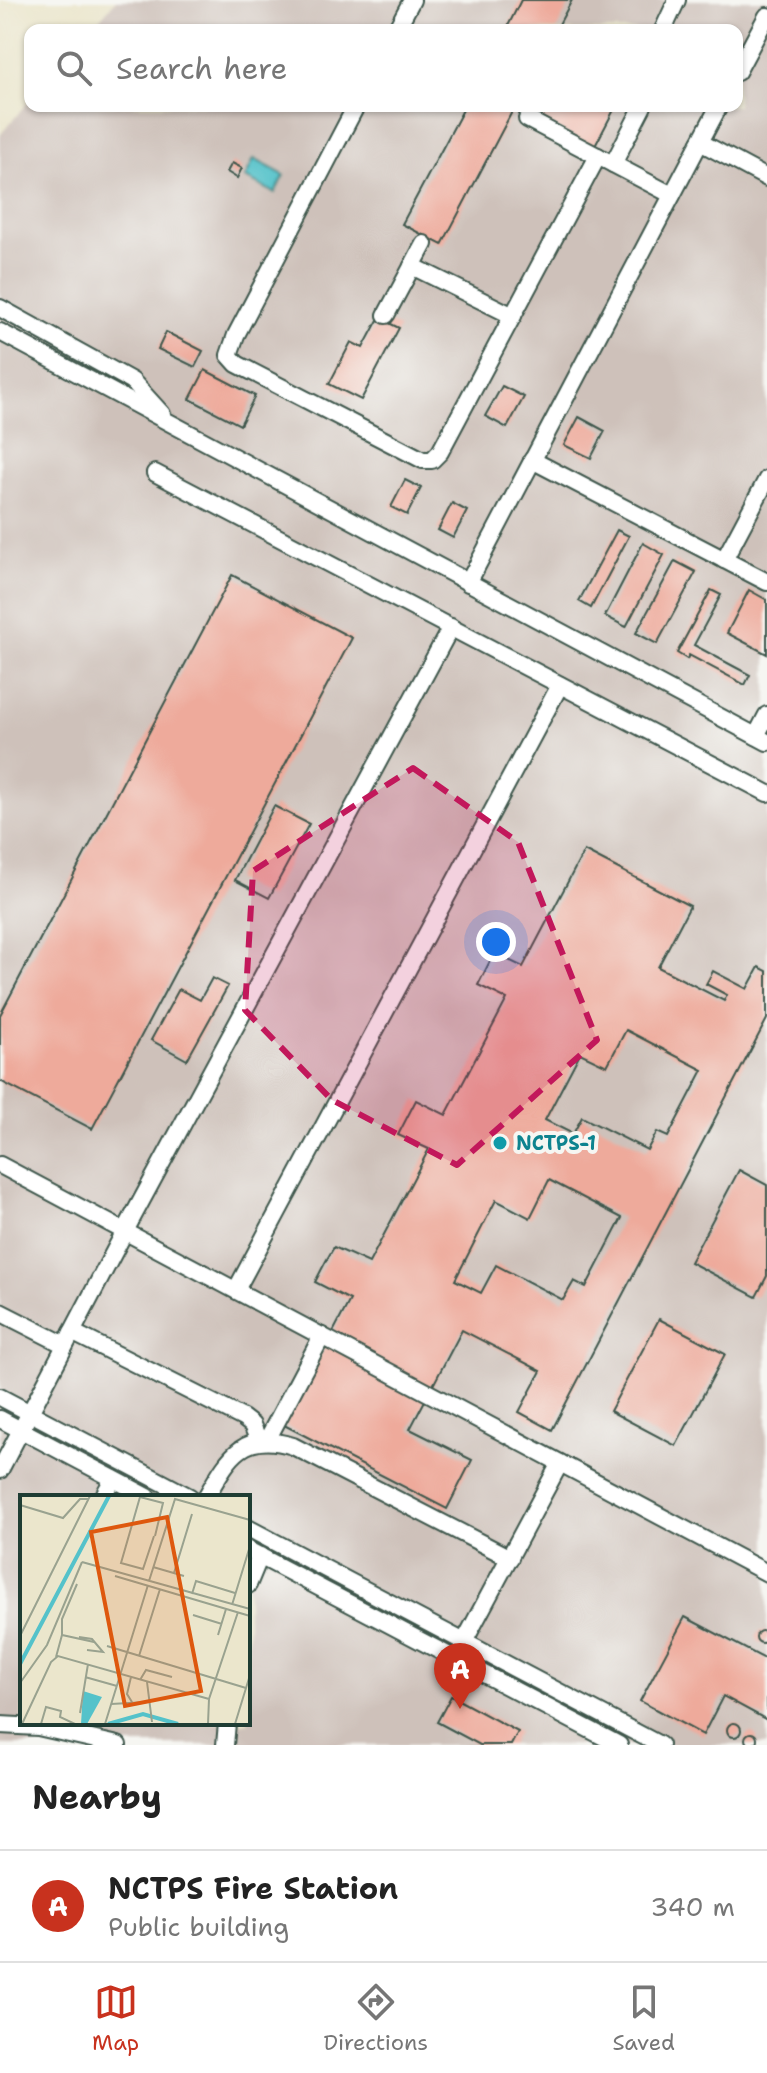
<!DOCTYPE html>
<style>
body{margin:0;font-family:"Shantell Sans",sans-serif;background:#f6f6f6;color:#222}
.you{position:absolute;left:496px;top:942px;width:28px;height:28px;margin:-20px;border:6px solid #fff;border-radius:50%;background:#1a73e8;box-shadow:0 0 0 12px #1a73e833}
.badge{display:grid;place-items:center;width:52px;height:52px;border-radius:50%;background:#c8321e;color:#fff;font-size:26px;font-weight:700}
.pin{position:absolute;translate:-50% -66px;filter:drop-shadow(0 2px 4px #0008)}
.pin::after{content:'';position:absolute;top:42px;width:28px;height:24px;background:inherit;clip-path:polygon(0 0,100% 0,50% 100%)}
.list{margin:0;padding:0;list-style:none}
h2{display:flex;justify-content:space-between;align-items:center;height:104px;margin:0;padding:0 32px;font-size:34px}
h2 small{font-size:26px;font-weight:400;color:#767676}
.list li{display:grid;grid-template-columns:52px 1fr auto;gap:24px;align-items:center;box-sizing:border-box;height:112px;padding:0 32px;border-top:2px solid #e0e0e0}
.list b{display:block;font-size:30px;white-space:nowrap}
.list p{margin:0;font-size:26px;white-space:nowrap;color:#767676}
.list em{font-size:26px;font-style:normal;color:#767676}
.icon{flex:none;width:44px;height:44px;fill:none;stroke:currentColor;stroke-width:2;stroke-linecap:round;stroke-linejoin:round}
.map{position:relative;flex:none;width:767px;height:1745px;overflow:hidden}
.search{position:absolute;background:#fff;box-shadow:0 2px 6px #0004;left:24px;right:24px;top:24px;height:88px;display:flex;align-items:center;gap:20px;box-sizing:border-box;padding:0 28px;border-radius:16px;color:#767676;font-size:30px}
.sheet{height:216px;background:#fff}
nav{display:flex;justify-content:space-around;align-items:center;box-sizing:border-box;height:112px;border-top:2px solid #e0e0e0;background:#fff;font-size:22px;color:#767676}
nav a{display:grid;justify-items:center;gap:4px}
nav .on{color:#c8321e}
.map>svg:first-child{display:block}
</style>
<div class="map">
<svg width="767" height="1745" viewBox="0 0 767 1745">
<rect width="100%" height="100%" fill="#f6f6f2"/>
<filter id="ink" filterUnits="userSpaceOnUse"><feTurbulence type="fractalNoise" baseFrequency=".0125" numOctaves="2"/><feDisplacementMap in="SourceGraphic" scale="16" xChannelSelector="R" yChannelSelector="G"/><feConvolveMatrix kernelMatrix="1 2 1 2 8 2 1 2 1" color-interpolation-filters="sRGB"/></filter>
<filter id="wash" filterUnits="userSpaceOnUse"><feTurbulence type="fractalNoise" baseFrequency=".006" numOctaves="4" result="noise"/><feDisplacementMap in="SourceGraphic" scale="32" xChannelSelector="R" yChannelSelector="G"/><feGaussianBlur stdDeviation="1.8" result="paint"/><feColorMatrix in="noise" values="0 0 0 0 0 0 0 0 0 0 0 0 0 0 0 0 0 1.4 0 .05"/><feComposite in="paint" operator="in"/></filter>
<g filter="url(#wash)">
<rect width="100%" height="100%" fill="#ebe6cc"/>
<!-- industrial -->
<path fill="#cec1ba" fill-rule="evenodd" d="M116,0h651v1745h-767v-1610l30,-35v6h707v-76h-647zM22,1497h226v226h-226z"/>
<!-- water -->
<path fill="#54c2ca" stroke="#3a807f" stroke-width="2" d="M254,159l30,16 -9,18 -30,-15z"/>
<g id="blocks">
<!-- building -->
<g fill="#eeaa9b" fill-rule="evenodd">
<path d="M521,0h51l-16,30h-50z"/>
<path d="M465,106h50l-73,139 -40,-21z"/>
<path d="M532,106h84l-22,42 -66,-35z"/>
<path d="M232,163l10,5 -5,10 -10,-6z"/>
<path d="M379,318l20,10 -38,72 -32,-16 22,-42 12,6z"/>
<path d="M166,332l37,19 -8,16 -37,-18z"/>
<path d="M205,370l50,26 -15,29 -50,-26z"/>
<path d="M502,386l22,11 -17,31 -22,-12z"/>
<path d="M579,417l26,14 -14,27 -27,-13z"/>
<path d="M405,480l16,8 -14,27 -16,-8z"/>
<path d="M452,503l15,8 -14,27 -15,-8z"/>
<path d="M617,530l12,6 -38,72 -12,-7z"/>
<path d="M643,543l21,12 -38,72 -21,-11z"/>
<path d="M675,561l21,11 -39,72 -21,-11z"/>
<path d="M232,575l120,63 -260,491 -92,-48v-66z"/>
<path d="M711,590l10,5 -27,50 56,30 -5,10 -56,-30 -2,4 -10,-6z"/>
<path d="M749,590l18,10v54l-40,-21z"/>
<path d="M274,806l35,18 -40,74 -34,-18z"/>
<path d="M584,851l106,55 -32,61 66,34 3,-6 -21,-11 7,-13 34,18 12,-22 8,4v48l-215,411 -33,-18 22,-41 -79,-41 -52,99 62,31 -25,49 -163,-84 66,-125 -35,-18 11,-21 8,-14 35,16 60,-114 -31,-14 18,-35 30,15 61,-116 -29,-14 16,-32 29,14zM626,1030l77,40 -35,67 -11,-5 -10,18 -65,-33 -9,17 -28,-14 35,-67 27,13zM549,1180l73,38 -36,69 -12,-6 -11,19 -67,-35 -15,28 -26,-13 41,-80 34,18z"/>
<path d="M212,978l16,8 -41,74 -36,-20 28,-51 21,11z"/>
<path d="M739,1170l28,15v91l-11,21 -66,-35z"/>
<path d="M659,1319l66,35 -49,92 -66,-35z"/>
<path d="M685,1617l82,43v60l-44,-24 -20,39 -63,-34z"/>
<circle cx="762" cy="1637" r="6"/>
<path d="M451,1696l67,36 -7,13h-31l-43,-23z"/>
<circle cx="734" cy="1730" r="7"/>
<circle cx="751" cy="1739" r="6"/>
</g>
</g>
</g>
<g filter="url(#ink)">
<use href="#blocks" fill-opacity="0" stroke="#3e564b" stroke-width="2"/>
<g fill="none" stroke-linecap="round" stroke-linejoin="round">
<defs>
<g id="minor">
<path d="M396,30l16,-30"/>
<path d="M663,30l14,-30"/>
<path d="M737,72l30,-56"/>
<path d="M356,106l-120,229 -7,20 8,9 186,96h9l8,-8 158,-296"/>
<path d="M527,119l145,76"/>
<path d="M700,142l67,36"/>
<path d="M613,164l30,-58"/>
<path d="M412,266l101,50"/>
<path d="M0,308l132,73 30,33"/>
<path d="M386,315l38,-71"/>
<path d="M0,332l767,410"/>
<path d="M532,460l235,122"/>
<path d="M155,473l612,320"/>
<path d="M724,560l43,-81"/>
<path d="M468,583l251,-477"/>
<path d="M756,736l11,-21"/>
<path d="M0,1165l767,408"/>
<path d="M236,1290l324,-605"/>
<path d="M0,1312l65,33"/>
<path d="M72,1332l171,86 9,7 7,16"/>
<path d="M0,1397l190,100"/>
<path d="M0,1419l148,78"/>
<path d="M267,1440l55,-104"/>
<path d="M0,1470l125,-239 326,-604"/>
<path d="M103,1497l10,-18"/>
<path d="M206,1497c23,-40 36,-67 87,-51l217,112"/>
<path d="M248,1528l412,217"/>
<path d="M248,1550l371,195"/>
<path d="M248,1585l12,-29"/>
<path d="M464,1642l96,-179"/>
<path d="M0,1725l38,2 80,18"/>
<path d="M225,1745l2,-22"/>
</g>
</defs>
<!-- minor casing -->
<use href="#minor" stroke="#3e564b" stroke-width="20"/>
<!-- minor -->
<use href="#minor" stroke="#fff" stroke-width="16"/>
</g>
</g>
<!-- marked area -->
<path fill="#c2185b" fill-opacity="0.2" stroke="#c2185b" stroke-width="6" stroke-dasharray="16 10" stroke-linejoin="round" d="M413,768l105,74 79,198 -140,125 -125,-65 -87,-90 8,-139z"/>
<!-- markers -->
<circle fill="#0f9aa8" stroke="#f6f6f2" stroke-width="3" cx="500" cy="1143" r="8"/>
<g text-anchor="middle" dominant-baseline="central" stroke-width="8" stroke-linejoin="round" paint-order="stroke">
<!-- culture labels -->
<g font-size="20" font-weight="bold" fill="#0d838f" stroke="#f6f6f2" text-anchor="start">
<text x="516" y="1143">NCTPS-1</text>
</g>
</g>
<!-- overview -->
<g transform="translate(20 1495)">
<rect width="230" height="230" fill="#ebe6cc"/>
<path d="M63,196l19,6 -15,27h-6z" fill="#54c2ca"/>
<path fill="none" stroke="#54c2ca" stroke-width="4" d="M0,169l89,-168M88,229l35,-10 35,10"/>
<path fill="none" stroke="#99a28f" stroke-width="2" d="M0,10l43,13 17,-19h8M134,41l-11,33 -22,-6 19,-66 23,6 -8,33M62,67l168,47M133,72l31,9M154,78l18,-59M95,81l135,40M129,86l26,-82 75,21M172,99l4,-13 39,12M212,110l18,-59M173,120l29,9M42,140v-16l15,-35M198,140l8,-26M0,141l70,-140M59,142l13,2 11,13 -16,-2M87,151l139,42M119,161l21,-67M36,162l6,-22 32,7M65,182l32,9M111,182l-4,17 5,8M120,185l6,-10 26,7M127,187l5,40M0,188l27,-38 35,-83M91,209l36,-2M60,218l8,-49M2,229l29,-62 7,-6 151,43M21,229l5,-17 15,4 -1,6 15,7M85,229l43,-139M188,229l1,-25 29,-87M215,229l15,-49"/>
<path fill="#de580e" fill-opacity="0.15" stroke="#de580e" stroke-width="4" d="M147,22l34,174 -76,15 -34,-174z"/>
<rect width="230" height="230" fill="none" stroke="#1f3d34" stroke-width="4"/>
</g>
</svg>
<div class="you"></div>
<div class="pin badge" style="left:460px;top:1709px">A</div>
<div class="search"><svg class="icon" aria-label="search" viewBox="0 0 24 24"><circle cx="10" cy="10" r="6"/><path d="M15 15l6 6"/></svg>Search here</div>
</div>
<section class="sheet">
<h2>Nearby<small></small></h2>
<ul class="list">
<li><span class="badge">A</span><div><b>NCTPS Fire Station</b><p>Public building</p></div><em>340 m</em></li>
</ul>
</section>
<nav>
<a class="on"><svg class="icon" aria-label="map" viewBox="0 0 24 24"><path d="M3 6l6-2 6 2 6-2v14l-6 2-6-2-6 2zM9 4v14M15 6v14"/></svg>Map</a>
<a><svg class="icon" aria-label="directions" viewBox="0 0 24 24"><path d="M12 3l9 9-9 9-9-9zM9 14v-3h6M13 9l2 2-2 2"/></svg>Directions</a>
<a><svg class="icon" aria-label="saved" viewBox="0 0 24 24"><path d="M7 4h10v16l-5-4-5 4z"/></svg>Saved</a>
</nav>
